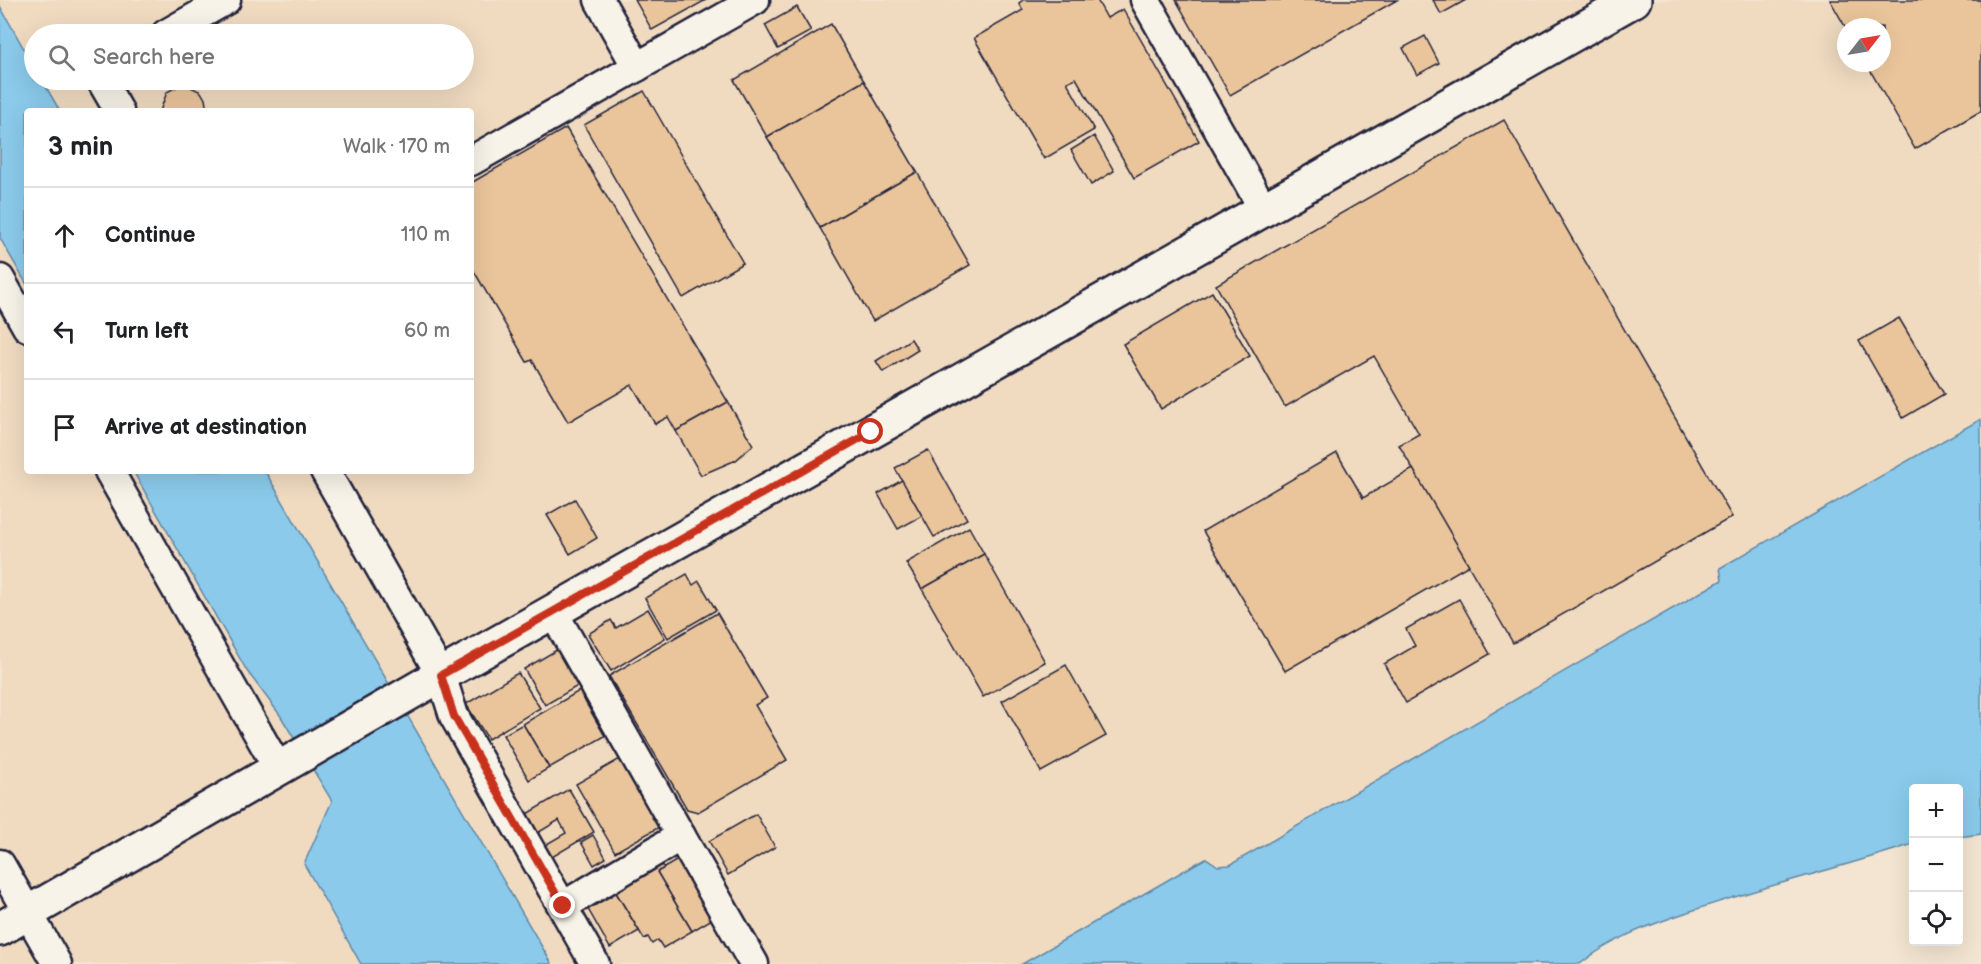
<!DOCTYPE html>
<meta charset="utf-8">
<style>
body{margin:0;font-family:"Balsamiq Sans",sans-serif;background:#f6f6f6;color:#202124}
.controls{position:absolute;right:18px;bottom:18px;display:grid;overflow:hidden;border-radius:6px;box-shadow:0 6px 24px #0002}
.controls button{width:54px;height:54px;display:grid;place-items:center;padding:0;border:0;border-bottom:2px solid #e0e0e0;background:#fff;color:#202124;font:30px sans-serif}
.compass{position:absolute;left:1837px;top:18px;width:54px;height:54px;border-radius:50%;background:#fff;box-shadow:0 6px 24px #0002;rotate:59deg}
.stop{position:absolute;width:18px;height:18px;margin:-14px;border:4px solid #c8321e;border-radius:50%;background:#fff}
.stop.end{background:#c8321e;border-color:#fff;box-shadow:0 2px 6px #0008}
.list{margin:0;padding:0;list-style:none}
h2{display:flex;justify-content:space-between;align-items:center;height:78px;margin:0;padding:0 24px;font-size:26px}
h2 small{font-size:20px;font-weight:400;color:#757577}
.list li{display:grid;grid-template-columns:39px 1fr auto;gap:18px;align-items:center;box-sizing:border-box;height:96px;padding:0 24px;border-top:2px solid #e0e0e0}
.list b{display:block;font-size:22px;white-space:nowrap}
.list em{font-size:20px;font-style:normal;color:#757577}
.icon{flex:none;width:33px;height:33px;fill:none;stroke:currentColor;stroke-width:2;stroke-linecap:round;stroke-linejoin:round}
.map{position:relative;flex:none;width:1981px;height:964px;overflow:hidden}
.search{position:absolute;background:#fff;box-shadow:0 6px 24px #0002;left:24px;top:24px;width:450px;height:66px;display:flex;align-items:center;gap:15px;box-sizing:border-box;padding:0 21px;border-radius:33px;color:#757577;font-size:22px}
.panel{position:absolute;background:#fff;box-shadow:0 6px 24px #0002;left:24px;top:108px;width:450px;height:366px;border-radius:6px}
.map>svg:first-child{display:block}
</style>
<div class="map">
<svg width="1981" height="964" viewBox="0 0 1981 964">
<rect width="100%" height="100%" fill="#f3e5d1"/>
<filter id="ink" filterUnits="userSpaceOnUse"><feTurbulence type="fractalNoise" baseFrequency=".0167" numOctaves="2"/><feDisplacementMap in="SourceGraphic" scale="12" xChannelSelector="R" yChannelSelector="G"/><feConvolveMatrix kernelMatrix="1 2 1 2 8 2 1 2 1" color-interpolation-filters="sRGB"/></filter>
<g filter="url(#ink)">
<!-- built -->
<g fill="#f0dbc1" fill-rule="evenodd">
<path d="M0,0h1981v419l-261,149 2,12 -492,285 -12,1 -12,-8 -184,106h-470l-287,-493h206v-360h-411l-18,-31h422v-46h-430v33l-34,-61zM1846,27h36v36h-36z"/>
<path d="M0,237l27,47v187h107l114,200 32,44 52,87 -27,62 56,100h-361z"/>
</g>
<!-- water -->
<g fill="#8bcaeb" stroke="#6187a5" stroke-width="1.5">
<path d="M0,6l34,61v13h8l18,31h-33v174l-27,-47z"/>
<path d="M1981,419v415l-22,3 -1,-49h-44l-1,56c-73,24 -149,42 -222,67 -39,13 -79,27 -111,53h-558l184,-106 12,8 12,-1 492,-285 -2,-12z"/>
<path d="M133,471h132l287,493h-191l-57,-100 28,-63 -52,-86 -33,-44z"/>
</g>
<!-- building -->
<g fill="#eac59b" stroke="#22223b" stroke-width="1.5">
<path d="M635,0h71l-54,30z"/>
<path d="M1023,0h74l10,18 16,-9 76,132 -65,37 -58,-100 -9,4 27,48 -50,29 -70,-121 49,-28 -4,-7z"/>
<path d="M1176,0h221l-167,95z"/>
<path d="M1433,0h33l-25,14z"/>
<path d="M1830,0h151v111l-66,38 -49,-86h16v-36l-36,1z"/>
<path d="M797,7l14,24 -33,18 -13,-24z"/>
<path d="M831,24l33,57 -97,56 -33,-57z"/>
<path d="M1425,36l14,27 -22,12 -14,-27z"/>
<path d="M864,81l53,91 -97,56 -53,-91z"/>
<path d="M180,85h7l14,7 4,7 2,12h-47l7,-19z"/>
<path d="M644,91l99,172 -60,35 -99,-173z"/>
<path d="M1504,120l228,397 -219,126 -114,-198 20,-11 -45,-78 -89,51 -69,-122z"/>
<path d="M566,128l162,274 -52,29 -8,-14 -13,7 -23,-39 -64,37 -36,-62 -5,2 -56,-96v-83z"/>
<path d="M1094,136l20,35 -23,14 -20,-35z"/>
<path d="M917,172l53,93 -97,56 -53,-93z"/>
<path d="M1212,292l38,64 -89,53 -38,-65z"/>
<path d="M1899,318l45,76 -41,24 -44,-77z"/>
<path d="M911,339l7,11 -35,22 -7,-11z"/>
<path d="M728,402l25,43 -17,15 -35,15 -25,-44z"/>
<path d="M928,450l39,69 -33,18 -39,-69z"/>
<path d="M1337,453l26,45 50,-29 56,96 -184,106 -82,-140z"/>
<path d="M902,480l20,36 -24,13 -20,-35z"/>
<path d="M575,499l22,39 -27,16 -23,-39z"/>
<path d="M969,527l15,27 -62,35 -16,-26z"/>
<path d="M984,554l61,108 -62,35 -61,-108z"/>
<path d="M687,574l6,11 6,-4 17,29 -48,28 -23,-40z"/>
<path d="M1459,599l31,55 -84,49 -22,-39 31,-18 -9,-17z"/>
<path d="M648,609l17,29 -54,33 -23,-37 23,-14 5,8z"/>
<path d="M717,613l50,85 -12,7 32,55 -89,52 -11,-3 -78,-133z"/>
<path d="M560,648l21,36 -36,21 -21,-36z"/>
<path d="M1066,665l40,71 -65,36 -39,-71z"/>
<path d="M518,673l22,35 -52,31 -22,-35z"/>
<path d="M579,691l26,45 -56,32 -26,-44z"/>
<path d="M523,724l26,44 -20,12 -26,-45z"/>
<path d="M620,759l27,47 4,-2 12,21 -48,27 -39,-68z"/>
<path d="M569,789l25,43 -42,25 -7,-12 21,-12 -7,-13 -23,14 -11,-19z"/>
<path d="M756,814l19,33 -47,28 -19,-34z"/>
<path d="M593,835l13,23 -12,7 -13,-23z"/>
<path d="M688,854l36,58 -32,19 -35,-59z"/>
<path d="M659,858l5,10 -7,4 35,59 -29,17 -5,-8 -6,4 -4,-7 -4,2 -32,-53z"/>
<path d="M612,886l27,45 -29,17 -26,-46z"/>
</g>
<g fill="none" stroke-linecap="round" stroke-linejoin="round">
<defs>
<g id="street">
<path d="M599,0l38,67"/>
<path d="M1145,0l119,210"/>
<path d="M166,34l60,-34"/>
<path d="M101,80l18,31"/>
<path d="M471,161l284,-161"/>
<path d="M0,279l27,48"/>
<path d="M109,471l170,299"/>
<path d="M325,471l116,204 13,41 141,248"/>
<path d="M553,612l201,352"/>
<path d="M0,864l57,100"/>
<path d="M563,906l118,-70"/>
</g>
<path id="secondary" d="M0,929l441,-254 1193,-675"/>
</defs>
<!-- street casing -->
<use href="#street" stroke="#22223b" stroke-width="33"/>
<!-- secondary casing -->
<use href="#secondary" stroke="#22223b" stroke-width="38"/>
<!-- street -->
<use href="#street" stroke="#f7f3e8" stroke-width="28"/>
<!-- secondary -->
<use href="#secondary" stroke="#f7f3e8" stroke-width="33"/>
</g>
</g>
<g fill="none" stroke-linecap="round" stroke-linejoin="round" filter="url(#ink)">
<!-- route -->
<path stroke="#c8321e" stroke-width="8" d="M563,906l-109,-190 -13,-41 430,-243"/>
</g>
</svg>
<div class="controls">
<button>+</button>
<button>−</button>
<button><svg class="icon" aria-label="locate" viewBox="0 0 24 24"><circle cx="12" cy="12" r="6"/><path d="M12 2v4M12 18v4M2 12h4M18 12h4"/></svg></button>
</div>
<svg class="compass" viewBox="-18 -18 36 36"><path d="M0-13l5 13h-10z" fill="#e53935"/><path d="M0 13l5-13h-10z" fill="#757577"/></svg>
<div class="stop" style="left:871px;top:432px"></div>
<div class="stop end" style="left:563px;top:906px"></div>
<div class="search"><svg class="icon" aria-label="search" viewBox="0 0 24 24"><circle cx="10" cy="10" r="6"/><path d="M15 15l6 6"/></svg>Search here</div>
<section class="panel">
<h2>3 min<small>Walk · 170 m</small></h2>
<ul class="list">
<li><svg class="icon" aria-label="ahead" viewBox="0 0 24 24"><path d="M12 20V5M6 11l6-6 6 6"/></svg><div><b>Continue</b></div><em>110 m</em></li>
<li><svg class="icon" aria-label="left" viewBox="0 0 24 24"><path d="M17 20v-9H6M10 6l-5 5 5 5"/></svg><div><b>Turn left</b></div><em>60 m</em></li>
<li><svg class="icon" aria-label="arrive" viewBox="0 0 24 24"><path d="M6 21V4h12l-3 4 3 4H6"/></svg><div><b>Arrive at destination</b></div></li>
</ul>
</section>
</div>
